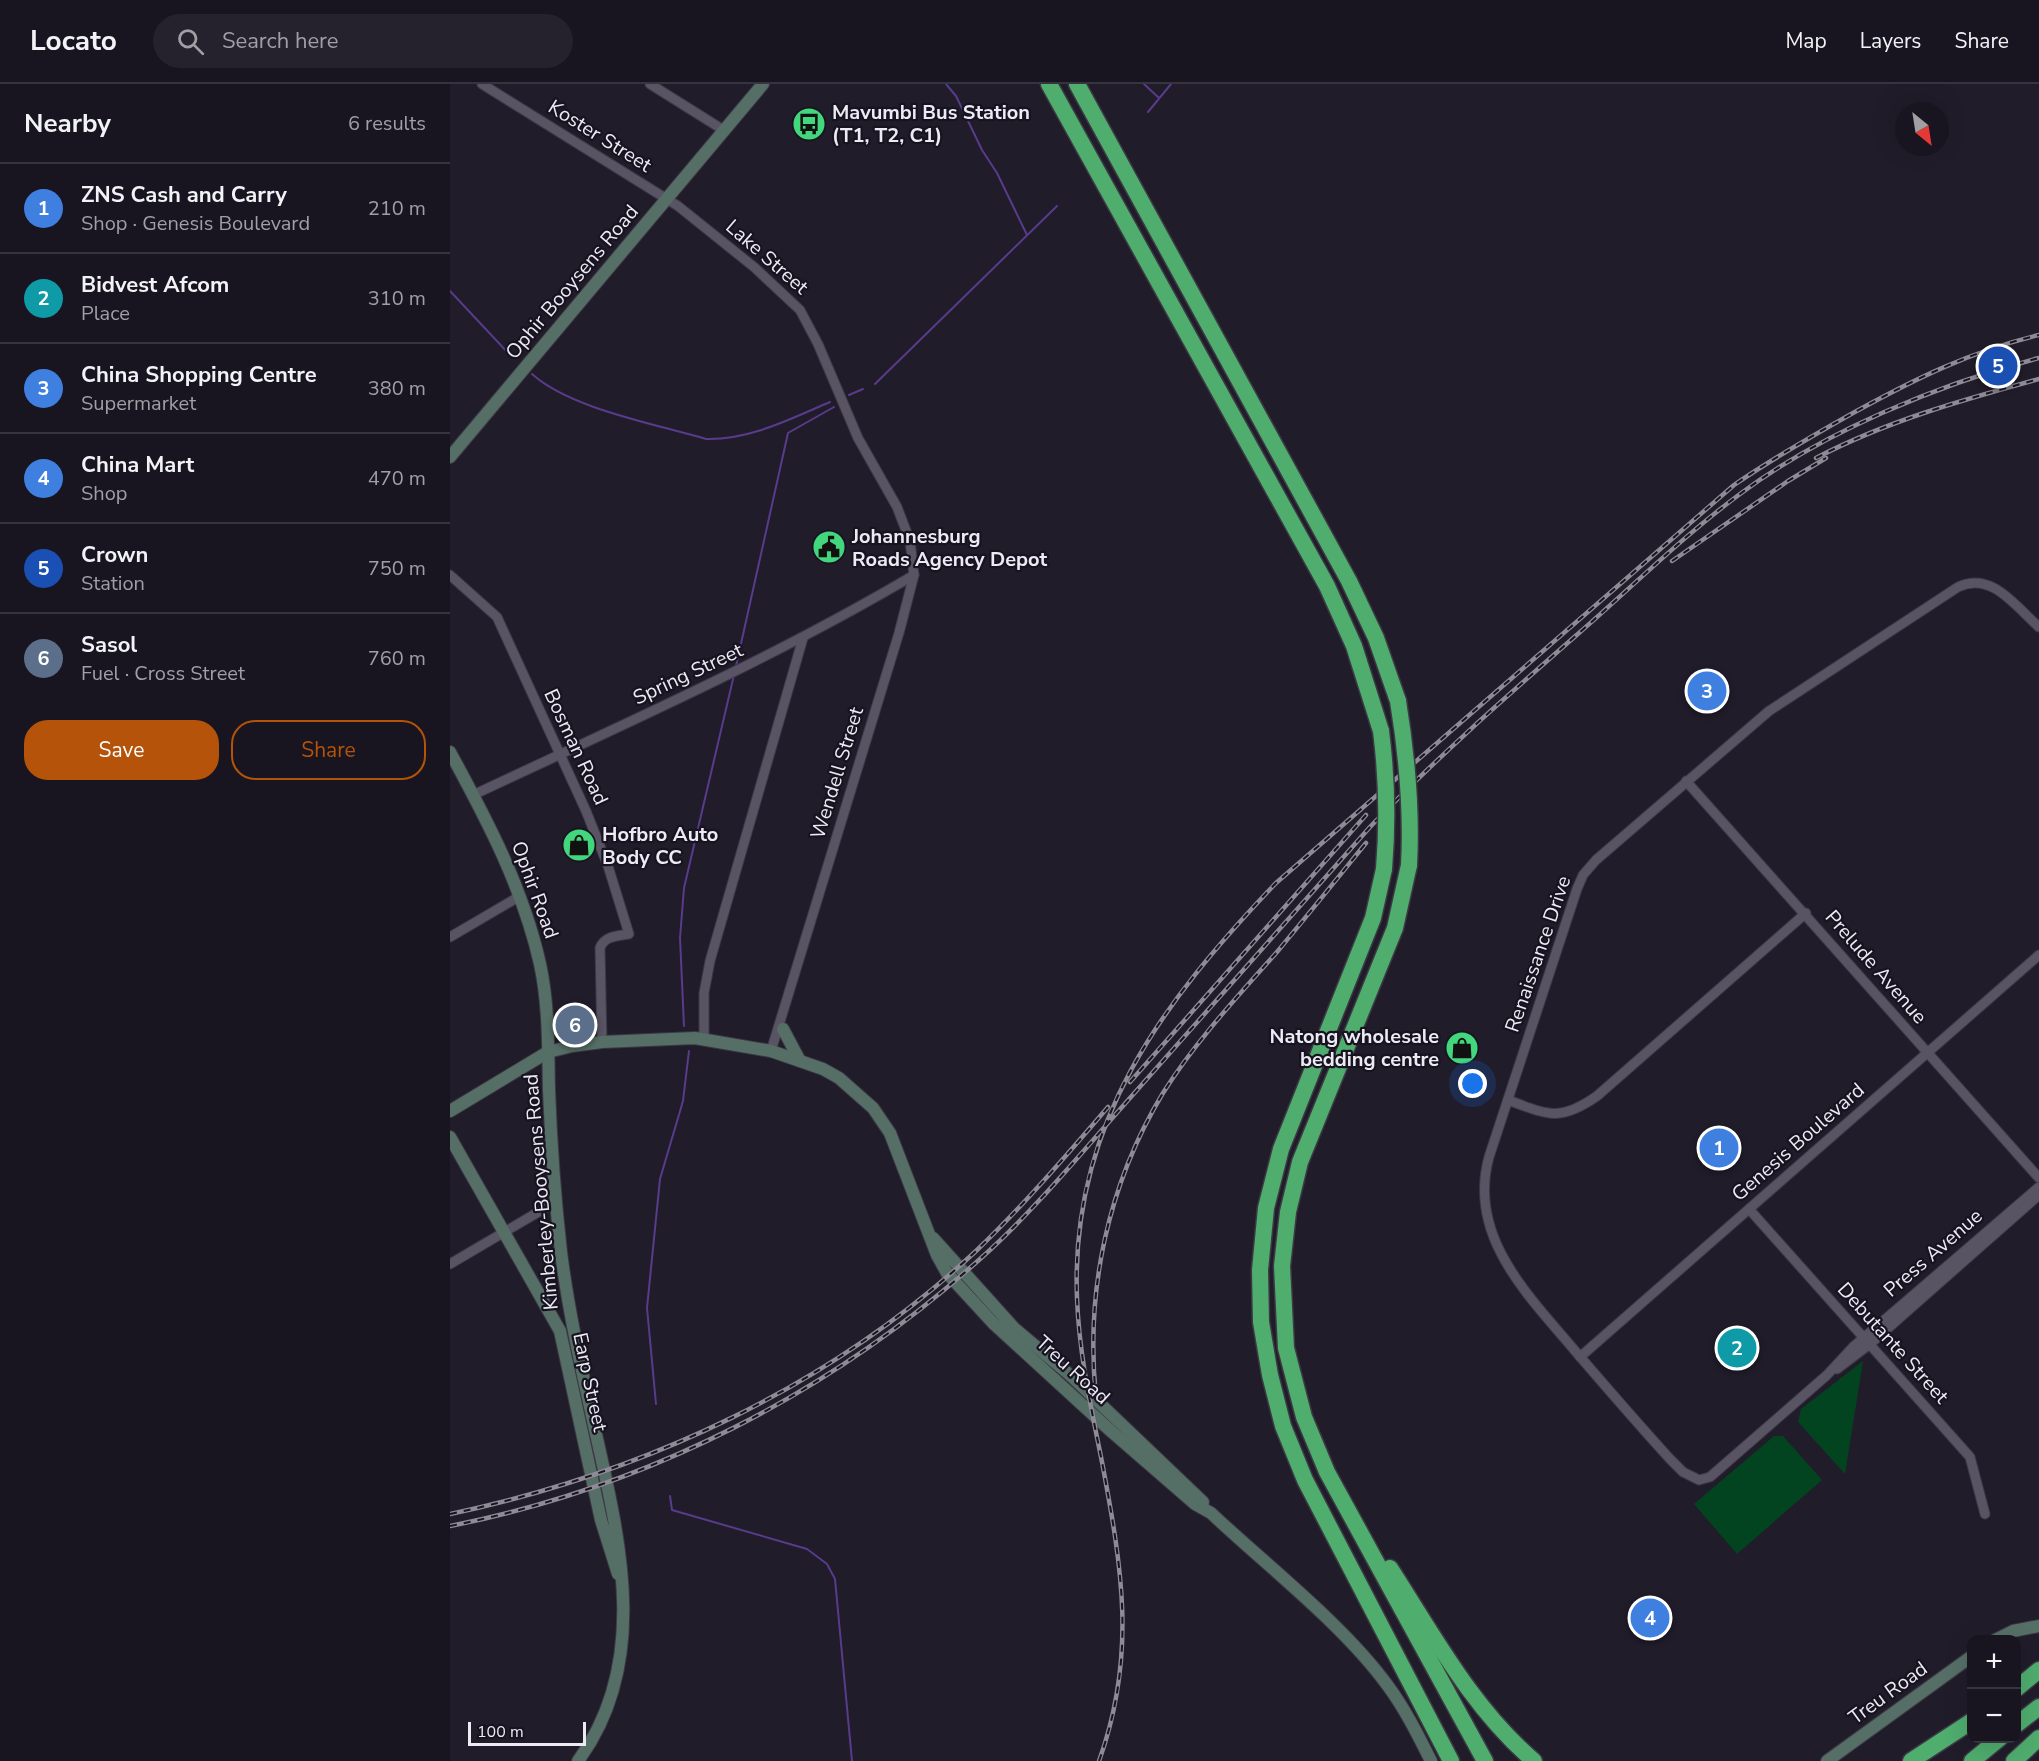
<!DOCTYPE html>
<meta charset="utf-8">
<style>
body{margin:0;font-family:"Nunito Sans",sans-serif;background:#25222d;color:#f1f3f6}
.controls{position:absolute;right:18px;bottom:18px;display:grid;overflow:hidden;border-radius:12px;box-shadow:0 6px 24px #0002}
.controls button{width:54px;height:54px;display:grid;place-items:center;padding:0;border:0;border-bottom:2px solid #36343e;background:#181520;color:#f1f3f6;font:30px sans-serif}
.compass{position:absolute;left:1445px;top:18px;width:54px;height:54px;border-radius:50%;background:#181520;box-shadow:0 6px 24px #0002;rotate:150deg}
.scale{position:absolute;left:18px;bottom:15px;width:118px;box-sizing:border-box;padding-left:6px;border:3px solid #eceaf3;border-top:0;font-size:16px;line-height:21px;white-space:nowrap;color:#eceaf3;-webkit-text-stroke:4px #171320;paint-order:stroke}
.you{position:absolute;left:1023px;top:1000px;width:21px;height:21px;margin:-15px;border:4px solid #fff;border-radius:50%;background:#1a73e8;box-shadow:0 0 0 9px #1a73e833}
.badge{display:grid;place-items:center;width:39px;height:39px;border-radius:50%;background:#b45309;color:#fff;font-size:20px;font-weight:700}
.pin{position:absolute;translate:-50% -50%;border:3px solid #fff;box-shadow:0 2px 6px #0006}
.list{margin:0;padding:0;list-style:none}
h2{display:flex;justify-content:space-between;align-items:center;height:78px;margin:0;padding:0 24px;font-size:26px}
h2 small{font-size:20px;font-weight:400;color:#9f9fa5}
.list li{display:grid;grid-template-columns:39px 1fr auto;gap:18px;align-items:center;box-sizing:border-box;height:90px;padding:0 24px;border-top:2px solid #36343e}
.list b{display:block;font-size:22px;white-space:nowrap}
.list p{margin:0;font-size:20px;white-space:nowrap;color:#9f9fa5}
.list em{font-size:20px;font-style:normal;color:#9f9fa5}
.actions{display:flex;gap:12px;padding:18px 24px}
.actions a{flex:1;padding:14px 0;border:2px solid #b45309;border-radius:24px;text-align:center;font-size:21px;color:#b45309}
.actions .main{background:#b45309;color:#fff}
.icon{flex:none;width:33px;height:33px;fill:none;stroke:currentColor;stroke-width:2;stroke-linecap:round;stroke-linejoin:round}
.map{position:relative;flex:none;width:1589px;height:1677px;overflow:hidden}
header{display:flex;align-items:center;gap:36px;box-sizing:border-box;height:84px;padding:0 30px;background:#181520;border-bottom:2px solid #36343e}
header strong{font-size:28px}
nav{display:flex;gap:33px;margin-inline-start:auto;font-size:21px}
.search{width:420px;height:54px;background:#25222d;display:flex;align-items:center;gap:15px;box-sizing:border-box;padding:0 21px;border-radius:33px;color:#9f9fa5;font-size:22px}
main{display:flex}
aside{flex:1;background:#181520}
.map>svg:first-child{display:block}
</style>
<header>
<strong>Locato</strong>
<div class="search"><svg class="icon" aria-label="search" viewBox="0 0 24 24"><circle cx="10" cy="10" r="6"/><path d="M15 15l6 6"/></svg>Search here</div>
<nav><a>Map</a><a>Layers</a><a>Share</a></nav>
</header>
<main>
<aside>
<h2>Nearby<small>6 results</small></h2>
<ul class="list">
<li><span class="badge" style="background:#3f7fe0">1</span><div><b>ZNS Cash and Carry</b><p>Shop · Genesis Boulevard</p></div><em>210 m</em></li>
<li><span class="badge" style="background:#0f9aa8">2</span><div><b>Bidvest Afcom</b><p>Place</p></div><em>310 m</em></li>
<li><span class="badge" style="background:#3f7fe0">3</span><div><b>China Shopping Centre</b><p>Supermarket</p></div><em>380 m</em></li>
<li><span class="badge" style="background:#3f7fe0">4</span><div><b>China Mart</b><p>Shop</p></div><em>470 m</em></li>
<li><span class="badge" style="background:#1a4fb4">5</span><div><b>Crown</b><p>Station</p></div><em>750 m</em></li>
<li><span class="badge" style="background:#5c6f8a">6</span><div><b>Sasol</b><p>Fuel · Cross Street</p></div><em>760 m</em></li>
</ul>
<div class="actions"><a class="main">Save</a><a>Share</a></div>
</aside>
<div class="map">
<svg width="1589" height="1677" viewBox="0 0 1589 1677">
<rect width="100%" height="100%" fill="#201c2a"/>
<!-- green -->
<g fill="#034420">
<path d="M1413,1277l-18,113 -47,-52 3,-13z"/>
<path d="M1324,1352h9l39,44 -85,74 -43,-50z"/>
</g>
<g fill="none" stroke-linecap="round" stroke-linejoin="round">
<!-- stream -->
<g stroke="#583b8b" stroke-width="2">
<path d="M496,0l10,12 26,54 15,23 30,62"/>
<path d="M694,0l15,14"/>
<path d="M698,28l23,-28"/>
<path d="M0,207l61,65"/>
<path d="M82,290c39,35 124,50 174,65 44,1 84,-20 124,-37"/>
<path d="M425,300l182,-178"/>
<path d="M399,311l14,-6"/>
<path d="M286,582l52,-233 46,-26"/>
<path d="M234,942l-4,-88 4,-50 50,-213"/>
<path d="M206,1320l-9,-96 13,-129 23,-78 6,-50"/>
<path d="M220,1412l2,14 135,39 20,15 8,15 17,182"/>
</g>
<defs>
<g id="street">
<path d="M32,0l196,122 76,61 46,43 18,34 40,94 39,69 13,34 4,34 -15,58 -128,418"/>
<path d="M200,0l75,47"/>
<path d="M0,491l47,42 89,194 22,55 21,68c-12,2 -25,2 -29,14l2,94"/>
<path d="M1589,543c-24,-21 -47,-56 -81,-40l-189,124 -173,149 -13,15 -6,14 -88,268c-22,80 40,139 87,195 31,36 62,72 94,107l13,13 16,8 11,-3 117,-102 26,-28 186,-160"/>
<path d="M1236,697l353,397"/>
<path d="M23,711c149,-70 299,-136 441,-220"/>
<path d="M0,853l70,-41"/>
<path d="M254,954v-45l6,-32 93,-323"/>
<path d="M1058,1016c40,15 52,22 89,-4l209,-183"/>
<path d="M1299,1125l221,248 15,57"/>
<path d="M0,1180l107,-63"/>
<path d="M1130,1273l459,-402"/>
<path d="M1387,1285l33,-25 169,-149"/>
</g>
<g id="secondary">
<path d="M0,373l313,-373"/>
<path d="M0,668c37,68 73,136 90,212 9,41 8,84 9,126 2,54 6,109 12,162 8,64 23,128 37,191 24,106 50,223 -20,318"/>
<path d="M333,945l17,32"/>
<path d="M0,1027l98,-59 24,-6 30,-4 93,-4 76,13 52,18 16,9 34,30 17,25 47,122 10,18 46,50 119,109 83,72 16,9c55,52 133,112 177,173 17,23 30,49 43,75"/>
<path d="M0,1053l110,194 41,189 17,54"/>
<path d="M483,1154l81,90 56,47 133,127"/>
<path d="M1545,1556l18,-9 26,-5"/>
<path d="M1377,1677l145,-105"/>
</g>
<g id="highway">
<path d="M599,0l278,502 27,60 27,85"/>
<path d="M627,0l272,497 27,57 22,63"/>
<path d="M959,781l-14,63 -95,234 -12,50 -6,54 4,82 18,69 23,55 158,289"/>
<path d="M934,785l-11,49 -92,231 -15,59 -6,62 1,52 9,53 13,51 22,54 146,281"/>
<path d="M940,1484c44,68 82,140 144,193"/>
<path d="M1566,1605l23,-19"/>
<path d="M1566,1641l23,-18"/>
<path d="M1461,1677l61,-40"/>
<path d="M1522,1677l28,-23"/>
<path d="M1564,1677l25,-23"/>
</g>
</defs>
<!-- street casing -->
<use href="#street" stroke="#3c3944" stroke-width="11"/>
<!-- secondary casing -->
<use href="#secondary" stroke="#3c3944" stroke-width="14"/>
<!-- highway casing -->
<use href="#highway" stroke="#3c3944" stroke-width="19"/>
<!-- street -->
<use href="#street" stroke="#585464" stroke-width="9"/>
<!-- secondary -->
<use href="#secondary" stroke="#556f67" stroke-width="12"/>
<!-- highway -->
<use href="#highway" stroke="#4fad6e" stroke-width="16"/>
<defs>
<g id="rail">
<path d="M1366,374c71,-37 146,-58 223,-79"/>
<path d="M1222,477l116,-80 38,-23"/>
<path d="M680,998l236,-267"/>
<path d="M646,1313c-11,-106 12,-213 67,-304 32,-51 74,-96 114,-141 30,-36 59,-72 89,-109"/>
<path d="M0,1430c194,-41 380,-127 526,-263 47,-45 90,-95 132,-144"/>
<path d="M0,1442c197,-39 381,-133 530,-267 55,-49 101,-106 150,-161 80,-90 160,-181 240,-271 66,-69 137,-131 209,-194 53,-46 104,-97 161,-139 83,-62 199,-110 299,-136"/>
<path d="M649,1677c38,-106 23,-193 3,-299 -11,-55 -23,-108 -25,-164 -7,-174 85,-296 199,-415l458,-398c38,-26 78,-49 119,-72 60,-33 118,-62 186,-78"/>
</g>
</defs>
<!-- rail casing -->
<use href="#rail" stroke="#8e8b96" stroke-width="4.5"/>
<!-- rail -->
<use href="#rail" stroke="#171320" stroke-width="2" stroke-dasharray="7" stroke-linecap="butt"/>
<defs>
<g id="highway-bridge">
<path d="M948,617c9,55 14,108 11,164"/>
<path d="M931,647c6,47 7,90 3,138"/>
</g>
</defs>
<!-- highway-bridge casing -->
<use href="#highway-bridge" stroke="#3c3944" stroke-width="19" stroke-linecap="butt"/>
<!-- highway-bridge -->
<use href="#highway-bridge" stroke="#4fad6e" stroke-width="16"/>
</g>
<!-- icons -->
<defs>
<symbol id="bus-disc" viewBox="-11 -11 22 22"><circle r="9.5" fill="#42d77c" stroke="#171320"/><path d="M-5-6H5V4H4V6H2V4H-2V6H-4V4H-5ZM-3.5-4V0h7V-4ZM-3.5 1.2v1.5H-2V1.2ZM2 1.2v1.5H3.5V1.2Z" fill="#111"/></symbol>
<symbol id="civic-disc" viewBox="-11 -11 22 22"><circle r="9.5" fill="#42d77c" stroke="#171320"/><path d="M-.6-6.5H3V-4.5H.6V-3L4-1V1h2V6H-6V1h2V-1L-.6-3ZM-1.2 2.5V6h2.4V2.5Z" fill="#111"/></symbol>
<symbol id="shop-disc" viewBox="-11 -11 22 22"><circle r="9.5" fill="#42d77c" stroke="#171320"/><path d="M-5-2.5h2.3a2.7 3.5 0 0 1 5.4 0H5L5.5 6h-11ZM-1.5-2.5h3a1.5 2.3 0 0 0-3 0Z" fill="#111"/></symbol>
</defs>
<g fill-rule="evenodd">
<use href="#bus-disc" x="340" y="21" width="38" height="38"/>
<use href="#civic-disc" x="360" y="444" width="38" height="38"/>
<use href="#shop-disc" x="110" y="742" width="38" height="38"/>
<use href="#shop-disc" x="993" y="945" width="38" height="38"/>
</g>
<g text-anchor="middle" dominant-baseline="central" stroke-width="4.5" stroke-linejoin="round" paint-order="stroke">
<!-- poi labels -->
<g font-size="20" font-weight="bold" fill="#eceaf3" stroke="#171320" text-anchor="start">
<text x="382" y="28">Mavumbi Bus Station<tspan x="382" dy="23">(T1, T2, C1)</tspan></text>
<text x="402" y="452">Johannesburg<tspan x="402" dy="23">Roads Agency Depot</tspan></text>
<text x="152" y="750">Hofbro Auto<tspan x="152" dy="23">Body CC</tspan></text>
<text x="989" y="952" text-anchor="end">Natong wholesale<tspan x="989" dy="23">bedding centre</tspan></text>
</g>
<!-- street labels -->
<g font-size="20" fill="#eceaf3" stroke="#171320">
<text transform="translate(150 52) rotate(32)">Koster Street</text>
<text transform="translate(317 173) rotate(41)">Lake Street</text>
<text transform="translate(122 198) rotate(-50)">Ophir Booysens Road</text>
<text transform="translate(238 590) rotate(-25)">Spring Street</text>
<text transform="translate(126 663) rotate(65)">Bosman Road</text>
<text transform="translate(387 689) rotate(-73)">Wendell Street</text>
<text transform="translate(85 806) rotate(70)">Ophir Road</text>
<text transform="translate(1088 870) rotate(-71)">Renaissance Drive</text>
<text transform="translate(1426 883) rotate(49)">Prelude Avenue</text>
<text transform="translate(1348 1058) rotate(-41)">Genesis Boulevard</text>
<text transform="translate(91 1108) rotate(-95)">Kimberley-Booysens Road</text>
<text transform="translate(1483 1169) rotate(-41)">Press Avenue</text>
<text transform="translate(1443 1259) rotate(48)">Debutante Street</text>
<text transform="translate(623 1286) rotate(42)">Treu Road</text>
<text transform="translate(140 1298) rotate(78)">Earp Street</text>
<text transform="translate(1438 1609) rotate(-36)">Treu Road</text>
</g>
</g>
</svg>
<div class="controls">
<button>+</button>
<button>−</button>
</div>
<svg class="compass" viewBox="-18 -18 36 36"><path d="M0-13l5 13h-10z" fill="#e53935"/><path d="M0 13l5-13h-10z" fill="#9f9fa5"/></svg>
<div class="scale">100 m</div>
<div class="you"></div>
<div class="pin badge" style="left:1269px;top:1064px;background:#3f7fe0">1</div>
<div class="pin badge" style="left:1287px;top:1264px;background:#0f9aa8">2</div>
<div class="pin badge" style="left:1257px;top:607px;background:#3f7fe0">3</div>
<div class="pin badge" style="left:1200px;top:1534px;background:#3f7fe0">4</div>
<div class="pin badge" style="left:1548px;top:282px;background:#1a4fb4">5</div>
<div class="pin badge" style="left:125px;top:941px;background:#5c6f8a">6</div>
</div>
</main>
